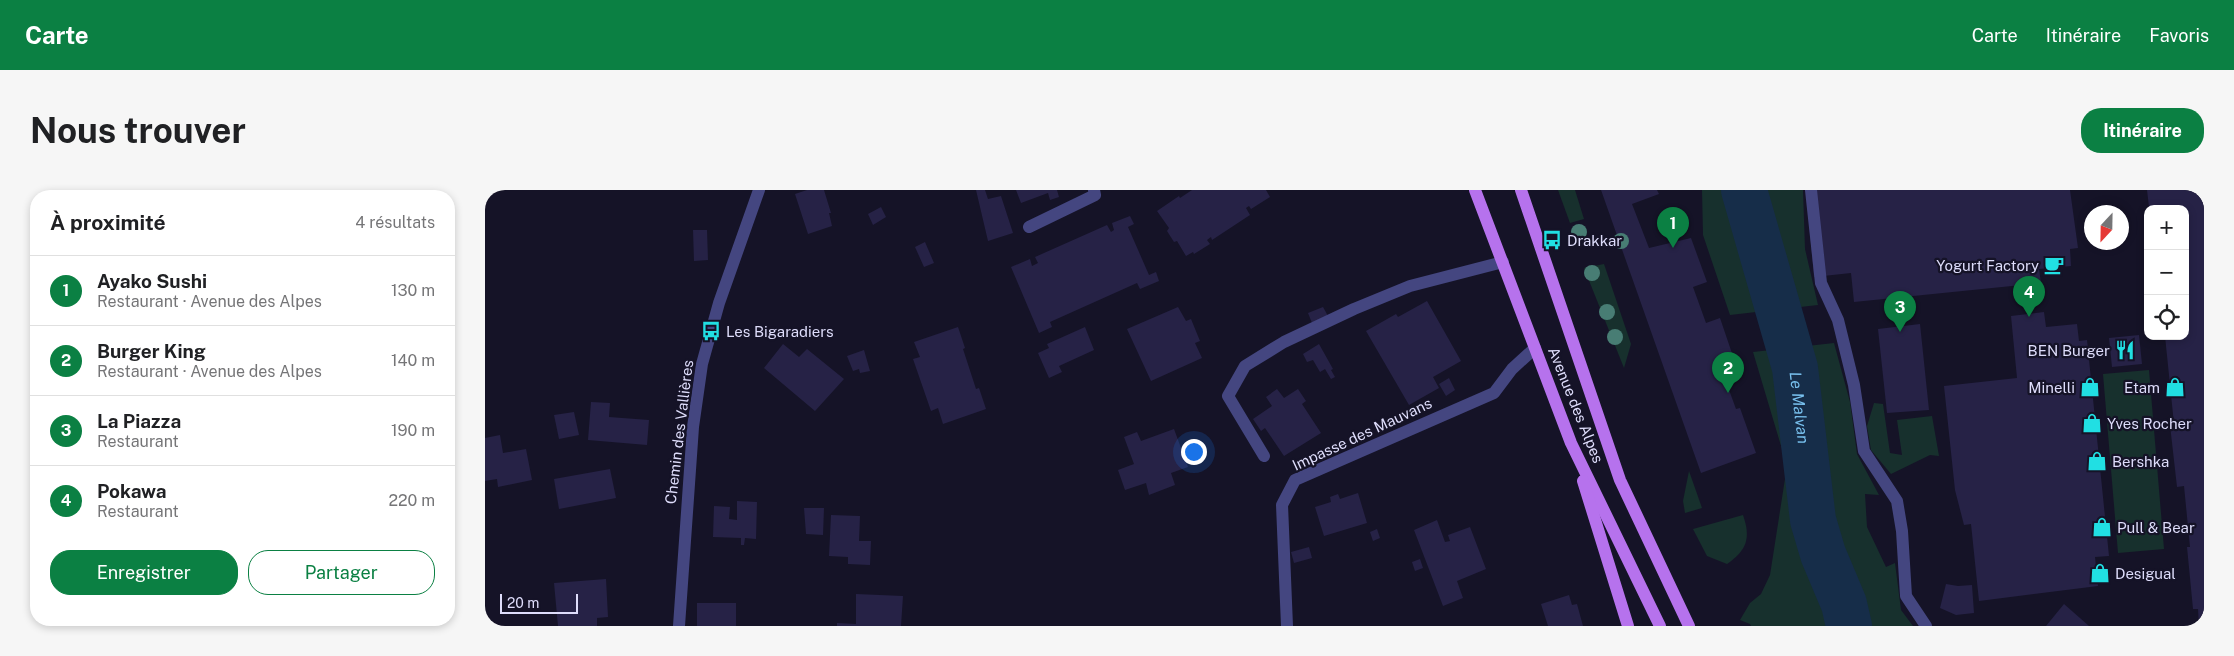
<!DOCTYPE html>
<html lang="fr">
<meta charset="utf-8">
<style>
body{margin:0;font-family:"Public Sans",sans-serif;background:#f6f6f6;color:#202124}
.controls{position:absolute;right:15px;top:15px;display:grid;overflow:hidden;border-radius:10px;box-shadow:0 2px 8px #0003}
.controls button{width:45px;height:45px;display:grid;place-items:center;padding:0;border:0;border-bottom:1px solid #e0e0e0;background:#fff;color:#202124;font:25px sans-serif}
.compass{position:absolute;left:1599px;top:15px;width:45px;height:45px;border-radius:50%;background:#fff;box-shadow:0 2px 8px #0003;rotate:202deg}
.scale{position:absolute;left:15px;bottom:12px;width:78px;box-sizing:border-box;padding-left:5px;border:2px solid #deddfb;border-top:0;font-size:14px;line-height:18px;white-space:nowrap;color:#deddfb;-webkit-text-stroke:4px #151327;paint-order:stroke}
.you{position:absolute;left:708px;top:261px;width:18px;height:18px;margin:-12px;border:4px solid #fff;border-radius:50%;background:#1a73e8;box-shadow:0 0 0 8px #1a73e833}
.badge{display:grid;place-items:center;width:32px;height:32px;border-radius:50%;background:#0b8043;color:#fff;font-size:16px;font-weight:700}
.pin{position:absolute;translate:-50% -41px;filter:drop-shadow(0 1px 2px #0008)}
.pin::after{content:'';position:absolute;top:26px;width:18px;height:15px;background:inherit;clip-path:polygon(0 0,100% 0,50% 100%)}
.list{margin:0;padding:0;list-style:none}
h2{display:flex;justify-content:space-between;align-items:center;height:65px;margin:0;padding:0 20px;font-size:21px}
h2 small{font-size:16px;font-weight:400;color:#757577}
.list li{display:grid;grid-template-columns:32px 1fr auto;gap:15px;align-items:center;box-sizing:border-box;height:70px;padding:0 20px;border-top:1px solid #e0e0e0}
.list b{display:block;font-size:19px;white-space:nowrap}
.list p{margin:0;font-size:16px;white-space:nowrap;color:#757577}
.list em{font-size:16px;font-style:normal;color:#757577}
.actions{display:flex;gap:10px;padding:15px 20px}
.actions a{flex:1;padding:11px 0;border:1px solid #0b8043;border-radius:20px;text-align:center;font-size:18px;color:#0b8043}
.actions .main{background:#0b8043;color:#fff}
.icon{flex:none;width:28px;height:28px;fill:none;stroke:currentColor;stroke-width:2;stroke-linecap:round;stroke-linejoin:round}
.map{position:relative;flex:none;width:1719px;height:436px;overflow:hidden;border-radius:20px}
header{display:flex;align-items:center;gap:30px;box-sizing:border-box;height:70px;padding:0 25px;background:#0b8043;color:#fff}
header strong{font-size:24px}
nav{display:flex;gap:28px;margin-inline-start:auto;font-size:18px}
.intro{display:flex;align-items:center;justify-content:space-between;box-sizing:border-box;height:120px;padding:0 30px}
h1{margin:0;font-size:35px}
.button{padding:12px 22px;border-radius:20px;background:#0b8043;color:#fff;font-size:18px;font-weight:700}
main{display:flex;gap:30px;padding:0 30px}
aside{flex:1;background:#fff;border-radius:20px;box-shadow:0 2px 8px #0003}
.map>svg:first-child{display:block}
</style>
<header>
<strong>Carte</strong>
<nav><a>Carte</a><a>Itinéraire</a><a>Favoris</a></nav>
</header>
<div class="intro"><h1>Nous trouver</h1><a class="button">Itinéraire</a></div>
<main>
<aside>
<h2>À proximité<small>4 résultats</small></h2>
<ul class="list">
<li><span class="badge">1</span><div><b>Ayako Sushi</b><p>Restaurant · Avenue des Alpes</p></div><em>130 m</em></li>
<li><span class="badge">2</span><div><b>Burger King</b><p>Restaurant · Avenue des Alpes</p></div><em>140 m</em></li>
<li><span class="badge">3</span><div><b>La Piazza</b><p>Restaurant</p></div><em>190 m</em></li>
<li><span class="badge">4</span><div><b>Pokawa</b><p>Restaurant</p></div><em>220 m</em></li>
</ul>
<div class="actions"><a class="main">Enregistrer</a><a>Partager</a></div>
</aside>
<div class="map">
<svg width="1719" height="436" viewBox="0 0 1719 436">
<rect width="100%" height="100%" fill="#151327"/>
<!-- green -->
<g fill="#17302d">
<path d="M1073,0h17l9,29 -14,4z"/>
<path d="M1217,0h101l2,59 13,56 -88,10 -27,-80z"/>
<path d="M1119,74l27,80 -7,24 -40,-100z"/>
<path d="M1349,153l16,59 7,52 22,41 -14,-1 2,33 19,40 9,-4 6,47 12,16h-162l-1,-2 -10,-4 10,-17 11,-9 9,-19 17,-109 -34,-114z"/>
<path d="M1664,180l15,179 -46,4 -15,-179z"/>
<path d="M1389,213l9,1 7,49 12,2 -5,-35 35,-4 7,40 -9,-1 -39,19 -20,-24 -4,-24z"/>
<path d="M1204,281l13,37 -17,5 -2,-12z"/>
<path d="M1258,325c8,23 4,35 -16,49l-20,-8 -14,-27z"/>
</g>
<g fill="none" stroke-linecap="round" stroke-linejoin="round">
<!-- river -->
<path stroke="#162d49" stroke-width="46" id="s1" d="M1259,0l51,178 18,152 10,34 21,50 5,22"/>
</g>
<!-- building -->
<g fill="#262246">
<path d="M322,0h17l7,23h-2l3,13 -24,8 -13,-40z"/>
<path d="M491,0h9l3,9 13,-3 12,37 -25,8z"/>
<path d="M531,0h41l2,7 -9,3 -2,-7 -27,10z"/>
<path d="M707,0h74l4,7 -19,12 -2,-3 -3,2 4,7 -38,25 -1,-3 -4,3 3,4 -16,10 -1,-2 -7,4 -9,-15 -3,1 -7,-11 2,-3 -12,-17 22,-15 1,2z"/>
<path d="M1116,0h56l2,4 -27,10 17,44 42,-10 16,44 -14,5 13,36 14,-5 18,53 -14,5 12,33 4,-1 16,45 -55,20z"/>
<path d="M1321,0h264l8,58 -8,1 1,17 -32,3 2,14 -187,19 -3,-29 -37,4z"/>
<path d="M1662,0h57v436h-5l-1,-17h-5l-6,-62h3l-6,-61 -7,1 -7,-62 4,-1 -9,-88h20v-127h-33v-2h-3z"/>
<path d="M396,17l5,10 -13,8 -5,-11z"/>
<path d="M645,26l4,8 -6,3 21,48 7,-3 3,9 -19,8 -3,-6 -87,39 2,5 -13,6 -28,-66 19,-8 2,7 6,-3 -3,-6 72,-32 4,7 3,-2 -2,-7z"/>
<path d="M208,40h14l1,30 -14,1z"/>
<path d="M440,52l9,21 -10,4 -9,-20z"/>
<path d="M942,111l34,60 -28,16 6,11 -30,17 -43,-74 30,-17 2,3z"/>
<path d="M693,117l8,14 5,-2 9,22 -5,2 7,15 -51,23 -24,-52z"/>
<path d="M838,117l5,9 -16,7 -4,-10z"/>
<path d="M1559,122l2,15 31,-3 2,17 8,-1 22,216 -14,1 3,29 -119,15 -8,-77 -7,1 -9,-35 -11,-104 73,-8 -6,-62z"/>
<path d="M1435,134l9,86 -42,3 -9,-84z"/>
<path d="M473,137l7,21 -2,1 13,40 3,-1 7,21 -43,15 -5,-16 -7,3 -18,-52 7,-2 -6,-15z"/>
<path d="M600,137l9,23 -35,16 3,6 -13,6 -11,-25 11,-5 -2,-4z"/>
<path d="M1654,145l3,29 -30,3 -3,-29z"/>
<path d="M298,154l16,13 8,-8 37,30 -29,32 -51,-43z"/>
<path d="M834,154l14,25 -2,1 4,7 -4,2 -6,-10 -5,3 -7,-12 -6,2 -4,-8z"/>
<path d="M379,160l6,21 -10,2 -1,-4 -6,2 -6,-15z"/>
<path d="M964,188l6,12 -9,6 -7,-12z"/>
<path d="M792,199l7,9 14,-9 8,12 -4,3 19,29 -37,23 -19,-28 -4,3 -8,-12 19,-13 -6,-9z"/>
<path d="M106,212l19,1 -1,14 40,3 -2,25 -59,-5z"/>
<path d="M89,222l5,23 -20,4 -5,-24z"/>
<path d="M689,239l14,38 -17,6 4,12 -26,10 -3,-12 -21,7 -7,-20 16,-6 -10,-27 13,-5 4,9z"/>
<path d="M15,245l3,18 23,-4 6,31 -34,7 -1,-8 -12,2v-43z"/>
<path d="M125,279l6,29 -57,11 -5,-30z"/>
<path d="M873,303l9,30 -43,13 -9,-29 16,-5 -1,-5 8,-3 2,5z"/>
<path d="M252,311l20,1 -1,37 -11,-1 -1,7h-3v-7l-28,-1 1,-31 16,1 -1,12 8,1z"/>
<path d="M319,318h20l-1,27 -17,-1z"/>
<path d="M346,325l29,1 -1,25h12l-1,24 -22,-1v-7l-19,-1z"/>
<path d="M952,330l8,22 5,-1 -2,-6 22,-8 16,42 -29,12 6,17 -20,8 -29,-76z"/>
<path d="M892,339l3,9 -7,3 -3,-9z"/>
<path d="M824,357l3,11 -18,5 -3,-11z"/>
<path d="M935,369l3,9 -8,3 -3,-9z"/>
<path d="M121,389l2,38 -11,1v8h-39l-4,-43z"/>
<path d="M1461,394l12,2 14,-1 2,28 -18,2 -16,-7z"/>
<path d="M371,404l47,2 -2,30h-64v-3l19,1z"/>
<path d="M1084,405l3,10 5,-1 6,22h-35l-7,-22z"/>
<rect x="212" y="413" width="39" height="23"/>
<path d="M1579,414l25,22h-43z"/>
</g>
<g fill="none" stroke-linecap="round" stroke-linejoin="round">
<!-- minor -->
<g stroke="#444680" stroke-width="12">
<path d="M1326,0l10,93 17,37 16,65 10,66 33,50 5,30 4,65 20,30"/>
<path d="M544,37l66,-32 -1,-5"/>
<path d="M779,266l-36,-60 17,-30 39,-24 70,-33 56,-23 93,-24"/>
<path d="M194,436l14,-199 9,-63 17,-61 40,-113"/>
<path d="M802,436l-5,-121 13,-25 199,-87 18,-24 23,-21"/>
</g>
<!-- major -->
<g stroke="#b672ed" stroke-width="12">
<path d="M990,0l96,253 89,183"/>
<path d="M1036,0l99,290 69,146"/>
<path d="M1098,291l45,145"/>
</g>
</g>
<!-- trees -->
<g fill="#487d74">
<circle cx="1094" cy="42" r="8"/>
<circle cx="1136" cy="51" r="8"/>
<circle cx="1107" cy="83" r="8"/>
<circle cx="1122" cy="122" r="8"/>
<circle cx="1130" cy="147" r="8"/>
</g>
<!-- icons -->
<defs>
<symbol id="bus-bare" viewBox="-9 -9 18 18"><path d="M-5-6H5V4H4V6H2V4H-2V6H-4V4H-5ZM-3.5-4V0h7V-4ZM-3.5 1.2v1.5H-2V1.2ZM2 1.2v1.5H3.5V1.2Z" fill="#21dfe3" stroke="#151327" stroke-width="2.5" paint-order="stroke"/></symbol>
<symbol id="cafe-bare" viewBox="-9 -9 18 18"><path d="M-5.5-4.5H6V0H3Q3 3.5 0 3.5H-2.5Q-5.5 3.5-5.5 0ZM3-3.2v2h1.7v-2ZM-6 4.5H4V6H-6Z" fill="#21dfe3" stroke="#151327" stroke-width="2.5" paint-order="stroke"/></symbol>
<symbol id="restaurant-bare" viewBox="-9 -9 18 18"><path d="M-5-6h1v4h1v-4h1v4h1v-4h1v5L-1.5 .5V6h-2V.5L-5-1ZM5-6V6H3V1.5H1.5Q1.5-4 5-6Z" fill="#21dfe3" stroke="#151327" stroke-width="2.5" paint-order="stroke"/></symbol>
<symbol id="shop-bare" viewBox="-9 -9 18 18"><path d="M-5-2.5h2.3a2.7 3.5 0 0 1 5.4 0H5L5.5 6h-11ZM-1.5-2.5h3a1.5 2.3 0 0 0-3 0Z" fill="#21dfe3" stroke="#151327" stroke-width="2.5" paint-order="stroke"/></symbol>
</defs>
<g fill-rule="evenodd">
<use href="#bus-bare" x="1053" y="36" width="28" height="28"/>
<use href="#cafe-bare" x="1555" y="61" width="28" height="28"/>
<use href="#bus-bare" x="212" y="127" width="28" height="28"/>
<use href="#restaurant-bare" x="1626" y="146" width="28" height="28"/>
<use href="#shop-bare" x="1591" y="183" width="28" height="28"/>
<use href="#shop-bare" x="1676" y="183" width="28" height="28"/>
<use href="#shop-bare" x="1593" y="219" width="28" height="28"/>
<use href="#shop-bare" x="1598" y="257" width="28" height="28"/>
<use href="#shop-bare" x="1603" y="323" width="28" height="28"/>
<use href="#shop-bare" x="1601" y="369" width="28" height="28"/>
</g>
<g text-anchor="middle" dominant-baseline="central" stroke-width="4.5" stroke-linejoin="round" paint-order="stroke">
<!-- poi labels -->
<g font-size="15" fill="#deddfb" stroke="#151327" text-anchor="start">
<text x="1082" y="50">Drakkar</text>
<text x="1554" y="75" text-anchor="end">Yogurt Factory</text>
<text x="241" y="141">Les Bigaradiers</text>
<text x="1625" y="160" text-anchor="end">BEN Burger</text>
<text x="1590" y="197" text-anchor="end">Minelli</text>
<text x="1675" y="197" text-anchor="end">Etam</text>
<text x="1622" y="233">Yves Rocher</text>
<text x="1627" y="271">Bershka</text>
<text x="1632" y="337">Pull &amp; Bear</text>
<text x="1630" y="383">Desigual</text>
</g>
<!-- street labels -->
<g font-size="15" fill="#deddfb" stroke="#151327">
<text transform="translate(1091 215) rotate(68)">Avenue des Alpes</text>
<text transform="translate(194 242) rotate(-83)">Chemin des Vallières</text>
<text transform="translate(877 244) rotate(-25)">Impasse des Mauvans</text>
</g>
<!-- water labels -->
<g font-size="16" font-style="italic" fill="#78c0ee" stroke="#151327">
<text stroke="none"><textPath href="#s1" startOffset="225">Le Malvan</textPath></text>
</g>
</g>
</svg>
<div class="controls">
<button>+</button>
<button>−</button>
<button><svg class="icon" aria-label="locate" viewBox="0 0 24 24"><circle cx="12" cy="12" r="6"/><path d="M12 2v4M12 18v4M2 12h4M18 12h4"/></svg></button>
</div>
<svg class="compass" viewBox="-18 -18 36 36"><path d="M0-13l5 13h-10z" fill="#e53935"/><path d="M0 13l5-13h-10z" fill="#757577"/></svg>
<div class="scale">20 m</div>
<div class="you"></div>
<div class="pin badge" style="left:1188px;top:58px">1</div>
<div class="pin badge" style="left:1243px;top:203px">2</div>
<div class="pin badge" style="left:1415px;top:142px">3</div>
<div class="pin badge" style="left:1544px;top:127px">4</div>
</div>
</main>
